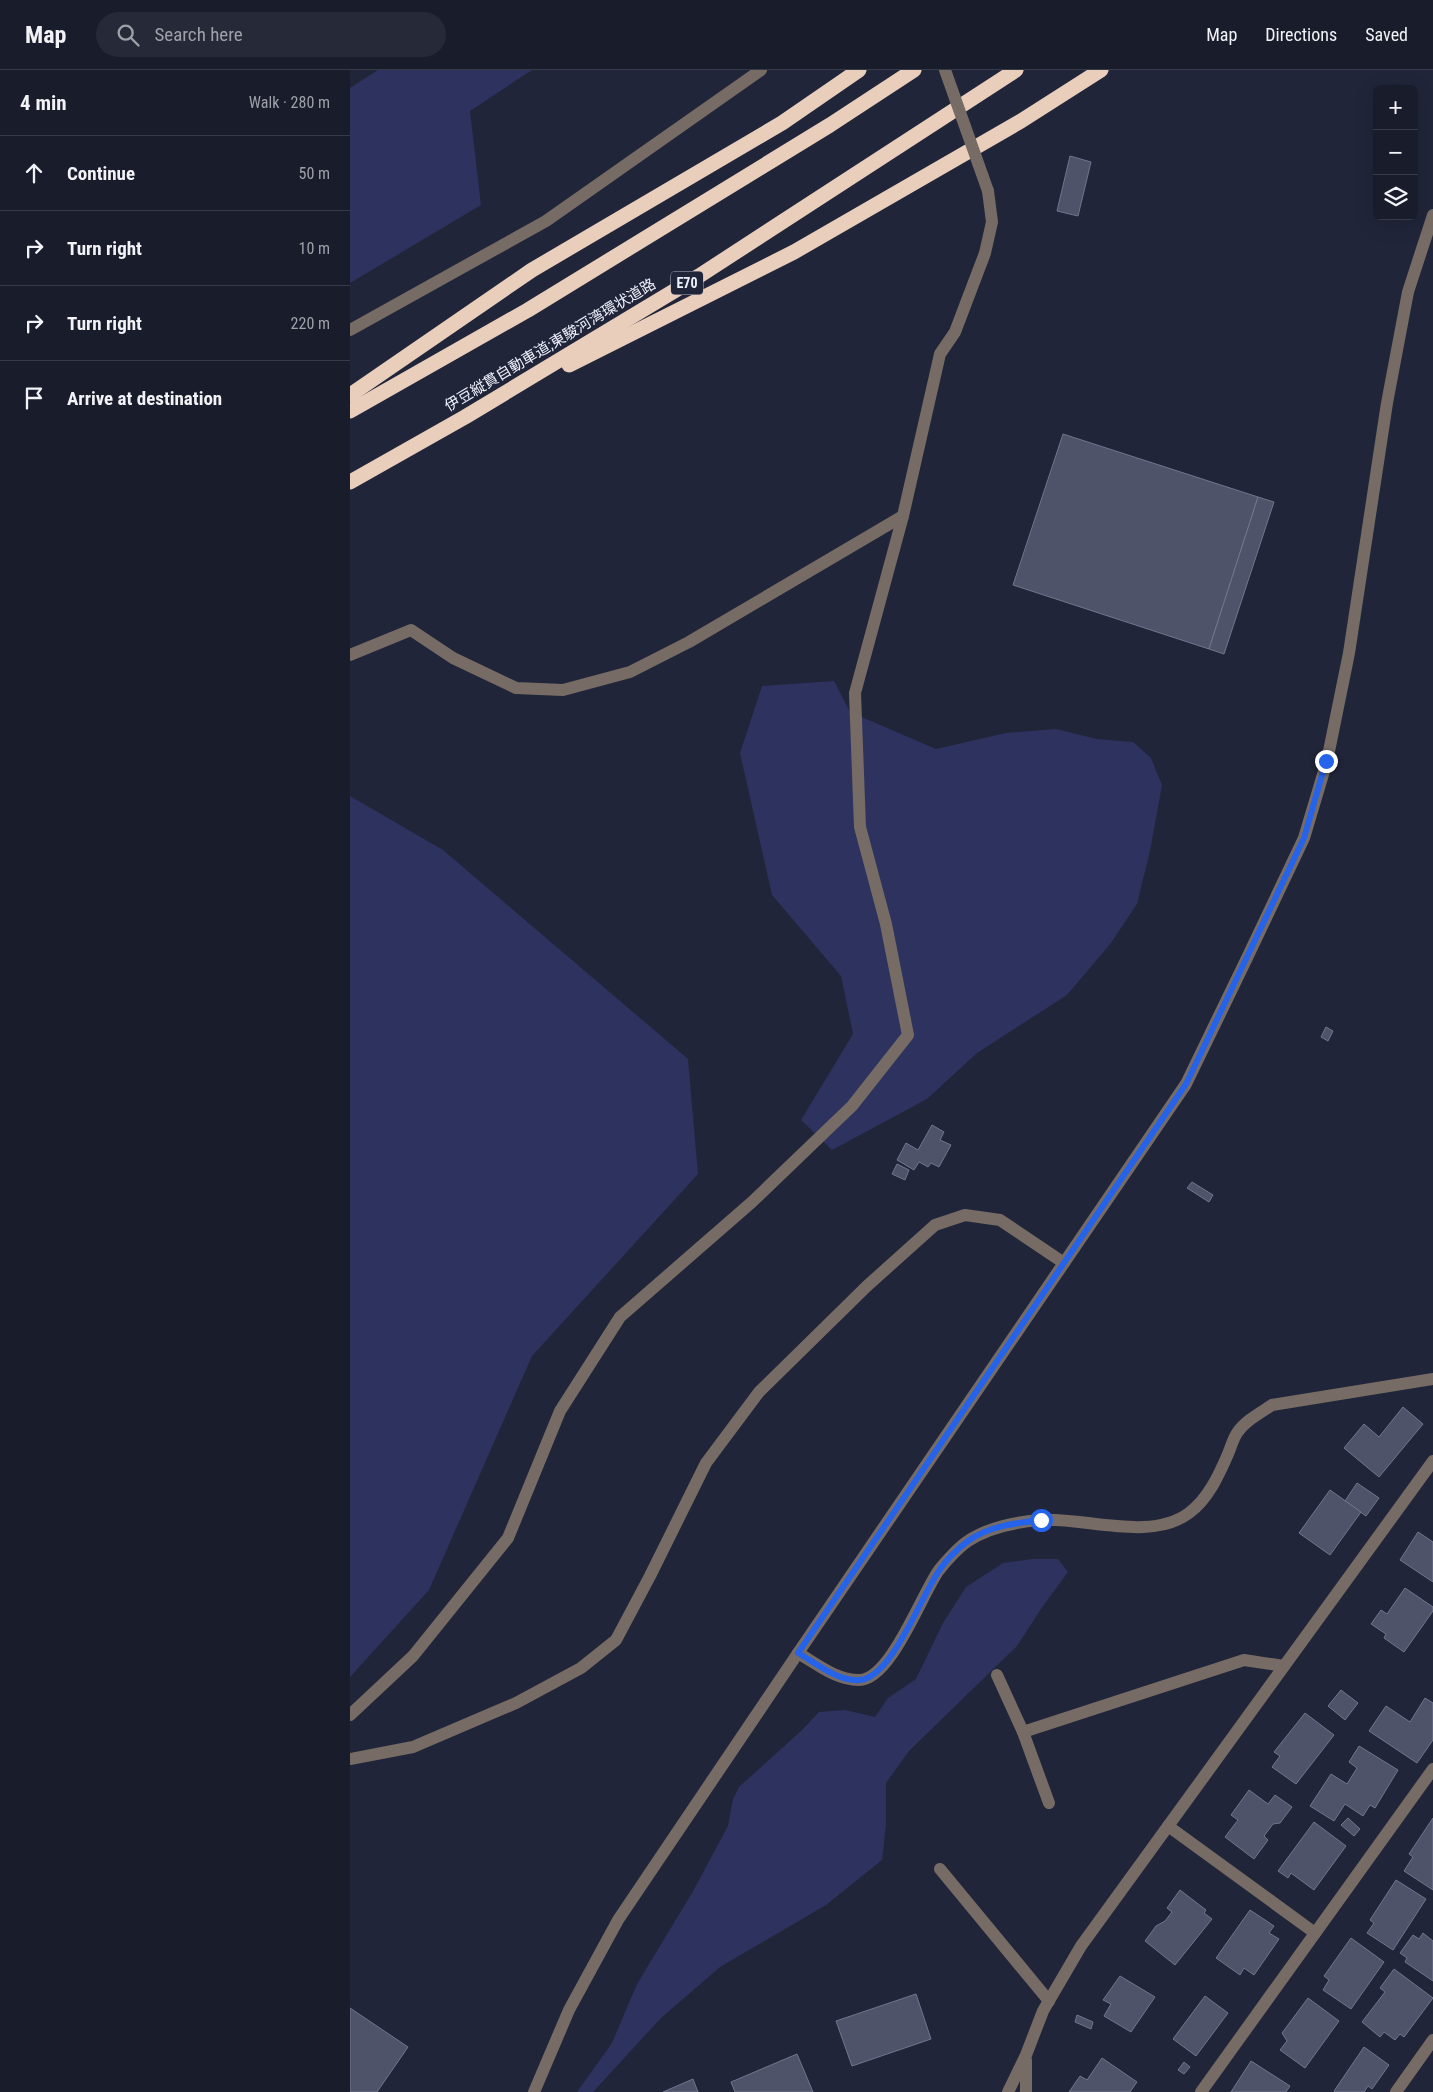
<!DOCTYPE html>
<meta charset="utf-8">
<style>
body{margin:0;font-family:"Roboto Condensed","Noto Sans JP",sans-serif;background:#262937;color:#f1f3f6}
.controls{position:absolute;right:15px;top:15px;display:grid;overflow:hidden;border-radius:8px;box-shadow:0 5px 20px #0002}
.controls button{width:45px;height:45px;display:grid;place-items:center;padding:0;border:0;border-bottom:1px solid #373a47;background:#191c2b;color:#f1f3f6;font:25px sans-serif}
.stop{position:absolute;width:15px;height:15px;margin:-11px;border:4px solid #2563eb;border-radius:50%;background:#fff}
.stop.end{background:#2563eb;border-color:#fff;box-shadow:0 1px 5px #0008}
.list{margin:0;padding:0;list-style:none}
h2{display:flex;justify-content:space-between;align-items:center;height:65px;margin:0;padding:0 20px;font-size:21px}
h2 small{font-size:16px;font-weight:400;color:#9fa1a9}
.list li{display:grid;grid-template-columns:32px 1fr auto;gap:15px;align-items:center;box-sizing:border-box;height:75px;padding:0 20px;border-top:1px solid #373a47}
.list b{display:block;font-size:19px;white-space:nowrap}
.list em{font-size:16px;font-style:normal;color:#9fa1a9}
.icon{flex:none;width:28px;height:28px;fill:none;stroke:currentColor;stroke-width:2;stroke-linecap:round;stroke-linejoin:round}
.map{position:relative;flex:none;width:1083px;height:2022px;overflow:hidden}
header{display:flex;align-items:center;gap:30px;box-sizing:border-box;height:70px;padding:0 25px;background:#191c2b;border-bottom:1px solid #373a47}
header strong{font-size:24px}
nav{display:flex;gap:28px;margin-inline-start:auto;font-size:18px}
.search{width:350px;height:45px;background:#262937;display:flex;align-items:center;gap:12px;box-sizing:border-box;padding:0 18px;border-radius:28px;color:#9fa1a9;font-size:19px}
main{display:flex}
aside{flex:1;background:#191c2b}
.map>svg:first-child{display:block}
</style>
<header>
<strong>Map</strong>
<div class="search"><svg class="icon" aria-label="search" viewBox="0 0 24 24"><circle cx="10" cy="10" r="6"/><path d="M15 15l6 6"/></svg>Search here</div>
<nav><a>Map</a><a>Directions</a><a>Saved</a></nav>
</header>
<main>
<aside>
<h2>4 min<small>Walk · 280 m</small></h2>
<ul class="list">
<li><svg class="icon" aria-label="ahead" viewBox="0 0 24 24"><path d="M12 20V5M6 11l6-6 6 6"/></svg><div><b>Continue</b></div><em>50 m</em></li>
<li><svg class="icon" aria-label="right" viewBox="0 0 24 24"><path d="M7 20v-9h11M14 6l5 5-5 5"/></svg><div><b>Turn right</b></div><em>10 m</em></li>
<li><svg class="icon" aria-label="right" viewBox="0 0 24 24"><path d="M7 20v-9h11M14 6l5 5-5 5"/></svg><div><b>Turn right</b></div><em>220 m</em></li>
<li><svg class="icon" aria-label="arrive" viewBox="0 0 24 24"><path d="M6 21V4h12l-3 4 3 4H6"/></svg><div><b>Arrive at destination</b></div></li>
</ul>
</aside>
<div class="map">
<svg width="1083" height="2022" viewBox="0 0 1083 2022">
<rect width="100%" height="100%" fill="#212539"/>
<!-- green -->
<g fill="#2d325f">
<path d="M28,0h154l-62,41 11,94 -131,78v-195z"/>
<path d="M484,611l16,31 86,37 70,-16 50,-4 41,10 36,3 18,16 11,27 -12,66 -13,53 -26,39 -44,52 -90,58 -50,46 -95,51 -31,-30 52,-86 -12,-58 -69,-81 -32,-142 22,-67z"/>
<path d="M0,726l93,54 245,209 10,115 -166,182 -103,234 -79,87z"/>
<path d="M682,1489h26l10,13 -27,37 -24,37 -108,105 -23,32v41l-4,36 -56,45 -106,62 -59,51 -68,74h-16l35,-49 25,-59 55,-91 36,-67 5,-27 6,-12 63,-57 17,-18 26,-2 30,7 13,-19 28,-19 27,-56 23,-36 37,-24z"/>
</g>
<!-- building -->
<g fill="#4e536a" stroke="#71768f">
<path d="M720,86l21,6 -13,54 -21,-5z"/>
<path d="M713,364l195,63 -49,152 -196,-64z"/>
<path d="M908,427l16,5 -50,152 -15,-5z"/>
<path d="M976,957l7,4 -5,10 -7,-4z"/>
<path d="M582,1055l12,7 -4,8 11,5 -12,22 -8,-4 -3,4 -9,-5 -5,8 -17,-10 9,-17 12,7z"/>
<path d="M547,1094l12,6 -4,10 -13,-6z"/>
<path d="M842,1112l21,13 -4,7 -22,-14z"/>
<path d="M1053,1337l20,17 -44,53 -35,-29 20,-24 15,13z"/>
<path d="M1007,1413l22,15 -13,18 -21,-15z"/>
<path d="M980,1420l31,22 -31,43 -31,-22z"/>
<path d="M1068,1462l15,10v40l-33,-22z"/>
<path d="M1055,1518l28,19v4l-29,41 -20,-14 2,-4 -15,-10 10,-14 6,4z"/>
<path d="M991,1620l17,13 -13,17 -17,-14z"/>
<path d="M1075,1628l8,5v37l-16,23 -48,-32 17,-25 24,16z"/>
<path d="M955,1643l29,22 -38,49 -24,-17 8,-11 -6,-4z"/>
<path d="M1009,1676l39,24 -23,38 -5,-3 -7,11 -18,-12 -11,17 -24,-15 21,-32 16,10 10,-16 -8,-6z"/>
<path d="M899,1720l19,14 7,-9 17,12 -12,16 -7,1 -9,12 4,4 -14,19 -29,-22 13,-17 -7,-5z"/>
<path d="M998,1748l12,11 -6,7 -13,-11z"/>
<path d="M1083,1748v72l-29,-19 9,-14 -4,-3z"/>
<path d="M964,1752l32,24 -32,44 -23,-17 -3,5 -10,-7z"/>
<path d="M1046,1810l30,19 -33,51 -26,-17 7,-10 -4,-3z"/>
<path d="M830,1820l26,20 -2,3 8,6 -37,46 -30,-24 11,-15 9,-5 7,-9 -5,-4z"/>
<path d="M900,1840l24,16 -5,7 10,6 -25,36 -10,-7 -4,7 -24,-17z"/>
<path d="M1073,1863l10,8v40l-28,-19 2,-4 -7,-5 13,-18 6,4z"/>
<path d="M1001,1868l33,24 -33,47 -28,-19 6,-10 -5,-4z"/>
<path d="M1044,1899l39,29 -29,39 -4,-3 -5,6 -11,-8 -4,5 -18,-15 23,-30 -5,-4z"/>
<path d="M770,1906l35,21 -24,35 -27,-16 7,-12 -8,-4z"/>
<path d="M566,1924l15,45 -79,27 -16,-45z"/>
<path d="M855,1926l23,17 -32,43 -23,-17z"/>
<path d="M958,1928l31,23 -34,47 -25,-18 7,-9 -5,-8z"/>
<path d="M0,1938l58,39 -31,45h-27z"/>
<path d="M727,1945l16,7 -2,7 -16,-7z"/>
<path d="M1014,1977l25,18 -17,24 -4,-3 -4,6h-28l-2,-1z"/>
<path d="M447,1984l16,38h-78l-4,-10z"/>
<path d="M752,1988l35,24 -7,10h-61l11,-16 7,4z"/>
<path d="M901,1991l39,25 -4,6h-55z"/>
<path d="M834,1992l6,5 -6,7 -6,-4z"/>
<path d="M343,2009l5,13h-35z"/>
</g>
<g fill="none" stroke-linecap="round" stroke-linejoin="round">
<!-- minor -->
<g stroke="#776c65" stroke-width="12">
<path d="M0,260l196,-109 215,-151"/>
<path d="M0,585l61,-25 42,28 63,30 47,2 67,-18 59,-30 214,-126"/>
<path d="M448,1583c19,11 38,27 61,27 32,0 63,-87 80,-110 7,-9 20,-23 29,-29 21,-14 48,-19 72,-21 45,-3 110,22 149,-7 19,-14 30,-38 39,-59 3,-7 5,-15 9,-21 8,-12 23,-20 35,-28l161,-26"/>
<path d="M647,1605l26,57 221,-72 40,6"/>
<path d="M0,1645l63,-59 95,-118 52,-127 60,-94 132,-115 100,-96 56,-71 -22,-111 -26,-97 -5,-134 48,-177 37,-162 15,-22 30,-79 7,-31 -4,-31"/>
<path d="M673,1662l26,71"/>
<path d="M0,1689l63,-12 103,-44 65,-35 35,-28 34,-64 56,-113 53,-71 108,-106 68,-61 30,-10 35,5 64,43"/>
<path d="M818,1756l147,107"/>
<path d="M590,1799l109,132"/>
<path d="M184,2022l35,-82 49,-90 180,-267 388,-569 61,-126 57,-120 23,-77 22,-108 38,-250 21,-111 25,-77"/>
<path d="M658,2022l18,-37 17,-44 38,-65 352,-485"/>
<path d="M676,2022v-32"/>
<path d="M851,2022l232,-323"/>
<path d="M1046,2022l37,-52"/>
</g>
<!-- highway -->
<g stroke="#e9cebc" stroke-width="15">
<path d="M219,295l225,-113 227,-131 80,-51"/>
<path d="M0,325l182,-125 250,-147 77,-53"/>
<path d="M0,341l178,-101 302,-185 84,-55"/>
<path d="M0,412l115,-65 234,-141 317,-206"/>
</g>
<!-- minor-bridge -->
<path stroke="#776c65" stroke-width="12" d="M595,0l43,121"/>
</g>
<g fill="none" stroke-linecap="round" stroke-linejoin="round">
<!-- route -->
<path stroke="#2563eb" stroke-width="6" d="M691,1450c-25,3 -52,6 -73,21 -10,7 -23,20 -29,30 -18,25 -47,106 -79,109 -22,2 -44,-17 -62,-27l388,-569 118,-246 22,-77"/>
</g>
<g text-anchor="middle" dominant-baseline="central" stroke-width="4" stroke-linejoin="round" paint-order="stroke">
<!-- shield labels -->
<rect fill="#212539" stroke="#b0b4c2" stroke-width="1" x="321" y="201.5" width="32" height="23" rx="4"/>
<g font-size="14" font-weight="bold" fill="#eef1fc">
<text x="337" y="213">E70</text>
</g>
<!-- street labels -->
<g font-size="15" fill="#eef1fc" stroke="#212539">
<text transform="translate(200 275) rotate(-31)">伊豆縦貫自動車道;東駿河湾環状道路</text>
</g>
</g>
</svg>
<div class="controls">
<button>+</button>
<button>−</button>
<button><svg class="icon" aria-label="layers" viewBox="0 0 24 24"><path d="M12 4l9 5-9 5-9-5zM3 14l9 5 9-5"/></svg></button>
</div>
<div class="stop" style="left:691px;top:1450px"></div>
<div class="stop end" style="left:976px;top:691px"></div>
</div>
</main>
